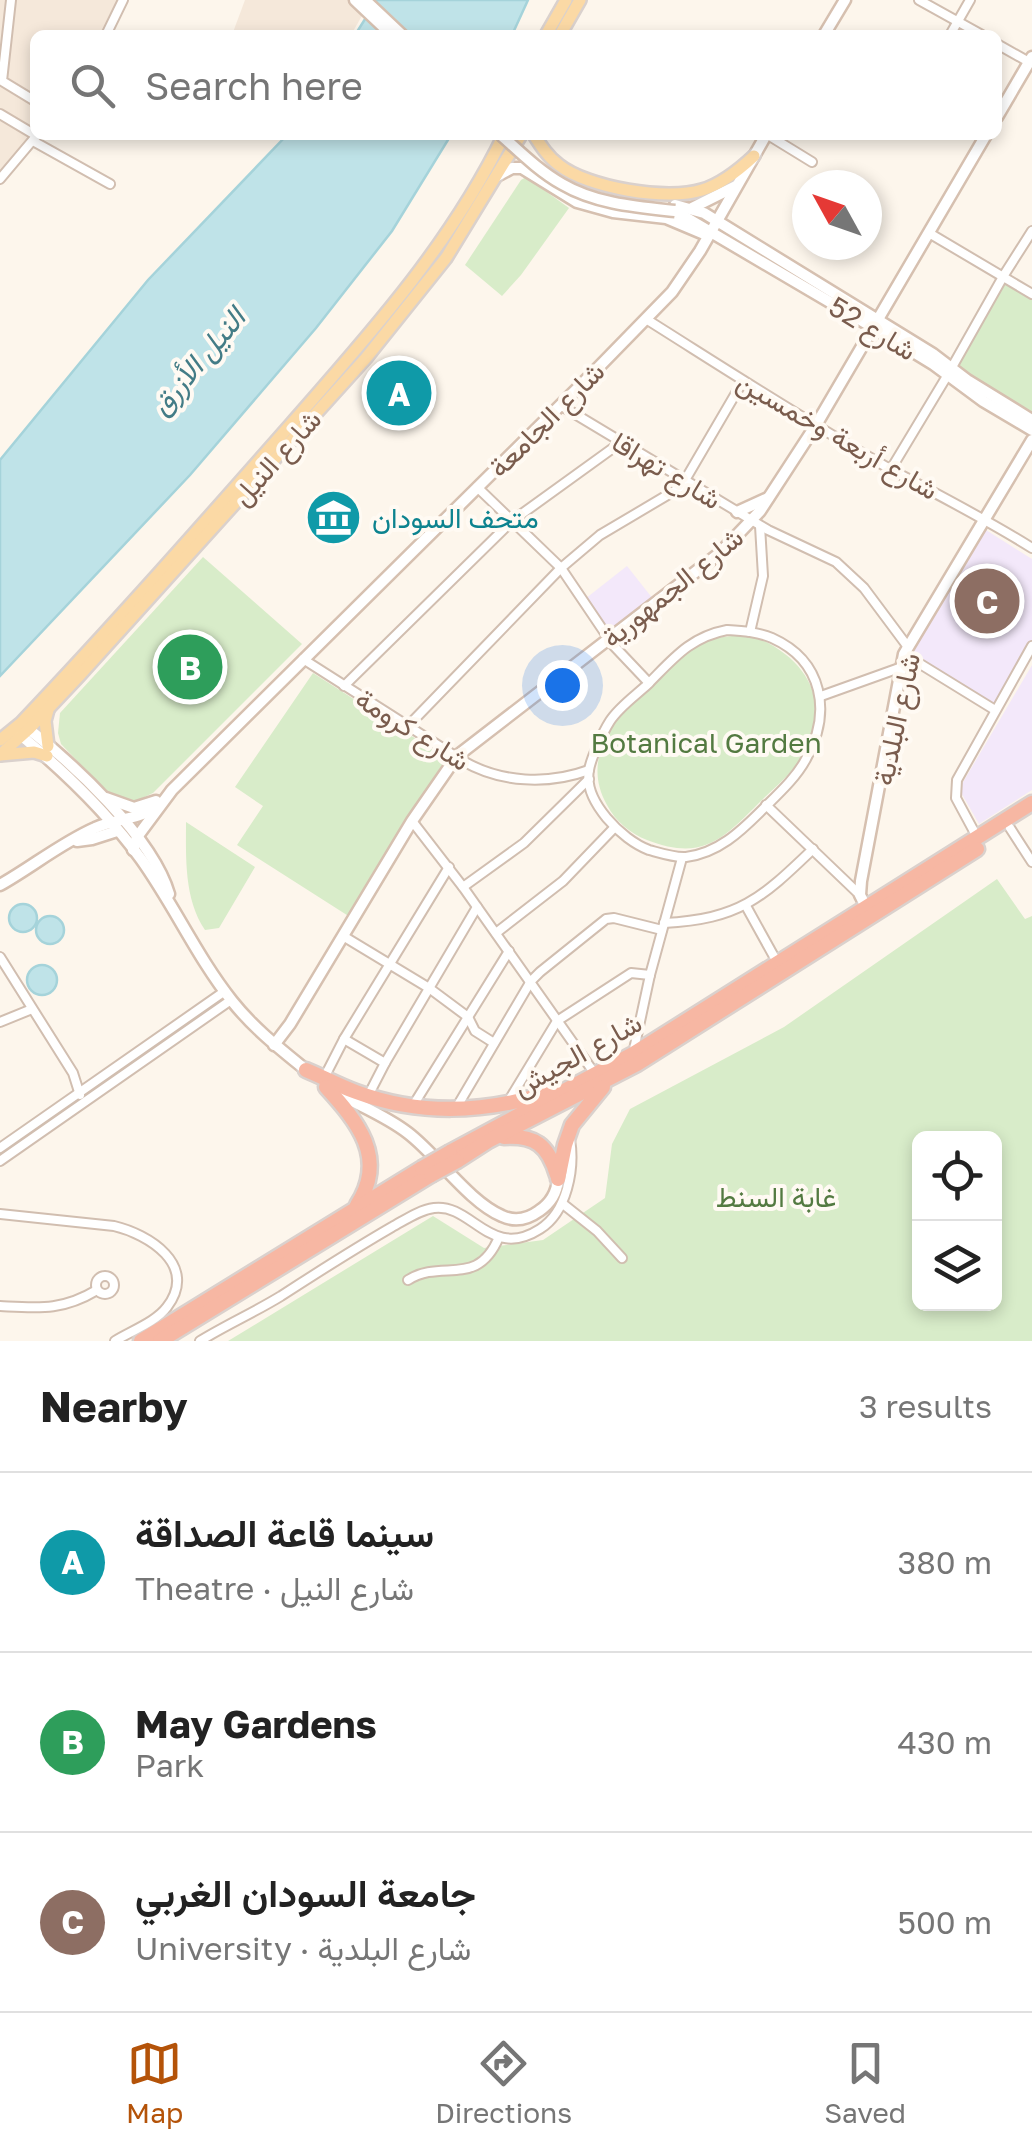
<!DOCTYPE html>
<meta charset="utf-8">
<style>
body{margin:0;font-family:"Golos Text",Vazirmatn,sans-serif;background:#f2f2f2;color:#222}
.controls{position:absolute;right:30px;bottom:30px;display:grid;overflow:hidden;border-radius:15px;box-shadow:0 5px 15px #0003}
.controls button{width:90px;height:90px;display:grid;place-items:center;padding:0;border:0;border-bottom:2px solid #e0e0e0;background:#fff;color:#222;font:50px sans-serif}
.compass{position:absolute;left:792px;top:170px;width:90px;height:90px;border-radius:50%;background:#fff;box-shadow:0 5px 15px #0003;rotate:310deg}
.you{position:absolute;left:562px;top:685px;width:35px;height:35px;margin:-25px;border:8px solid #fff;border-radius:50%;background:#1a73e8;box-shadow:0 0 0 15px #1a73e833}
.badge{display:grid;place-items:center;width:65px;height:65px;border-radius:50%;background:#b45309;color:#fff;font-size:32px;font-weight:700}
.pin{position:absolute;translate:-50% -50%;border:5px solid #fff;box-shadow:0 2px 10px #0006}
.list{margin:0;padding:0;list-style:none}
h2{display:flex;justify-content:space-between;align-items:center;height:130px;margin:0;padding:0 40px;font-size:42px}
h2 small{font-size:32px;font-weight:400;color:#767676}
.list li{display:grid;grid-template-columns:65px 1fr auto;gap:30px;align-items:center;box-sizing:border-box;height:180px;padding:0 40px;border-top:2px solid #e0e0e0}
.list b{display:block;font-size:38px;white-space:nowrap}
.list p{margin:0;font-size:32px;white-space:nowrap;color:#767676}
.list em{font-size:32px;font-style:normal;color:#767676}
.icon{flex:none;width:55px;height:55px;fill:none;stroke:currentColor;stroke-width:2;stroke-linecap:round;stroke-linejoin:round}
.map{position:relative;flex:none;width:1032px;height:1341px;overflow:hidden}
.search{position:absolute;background:#fff;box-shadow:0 5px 15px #0003;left:30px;right:30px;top:30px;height:110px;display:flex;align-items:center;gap:25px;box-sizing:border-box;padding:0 35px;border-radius:15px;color:#767676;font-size:38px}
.sheet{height:670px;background:#fff}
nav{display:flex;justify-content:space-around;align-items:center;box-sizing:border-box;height:140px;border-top:2px solid #e0e0e0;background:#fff;font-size:28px;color:#767676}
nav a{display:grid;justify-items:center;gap:5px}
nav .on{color:#b45309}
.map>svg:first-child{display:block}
</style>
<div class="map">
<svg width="1032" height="1341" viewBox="0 0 1032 1341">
<rect width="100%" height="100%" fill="#fdf6ec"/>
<!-- residential -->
<g fill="#f5e8da">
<path d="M0,0h122l-20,35h-67v95l-16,25 -19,20z"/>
<path d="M245,0h126l-20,35h-119z"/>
</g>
<!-- education -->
<g fill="#f3e8fa">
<path d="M986,530l46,29v84l-38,62 -84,-51z"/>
<path d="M627,566l26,33 -43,33 -25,-33z"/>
<path d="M1032,665v125l-53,34 -20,-35z"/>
</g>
<!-- green -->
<g fill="#d8ecc9" fill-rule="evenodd">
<path d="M526,177l43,31 -48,67 -19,21 -37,-31 56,-85z"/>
<path d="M1005,278l27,17v122l-78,-51z"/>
<path d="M203,557l99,87 -149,149 -17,8 -16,-2 -13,-7 -46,-48 -3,-11 2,-20z"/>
<path d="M747,634c65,22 93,79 45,136 -8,10 -18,18 -27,27 -40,39 -59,66 -118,43 -16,-6 -32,-19 -40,-35 -19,-34 -7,-62 13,-92l69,-63 19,-11z"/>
<path d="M313,673l133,85 -96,159 -113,-72 26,-39 -28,-19z"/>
<path d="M186,822l69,45 -36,61 -14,2c-21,-31 -19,-72 -19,-108z"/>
<path d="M997,879l28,40 7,-3v425h-804l205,-125 51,32 59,-8 62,-42 7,-54 18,-35 154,-82zM920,1138h74v166h-74z"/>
</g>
<!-- water -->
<g fill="#bfe3e8" stroke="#a5d3da" stroke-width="2.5">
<path d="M377,0h151l-16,35h-157z"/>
<path d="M287,135h164l-59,96 -76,97 -126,147 -190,201v-216l148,-180z"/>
<circle cx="23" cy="918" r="14"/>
<circle cx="50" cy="930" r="14"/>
<circle cx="42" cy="980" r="15"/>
</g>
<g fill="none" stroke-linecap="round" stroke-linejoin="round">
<defs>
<g id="street">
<path d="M11,0l-9,81 33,20"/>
<path d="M919,0l63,35"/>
<path d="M106,35l17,-35"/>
<path d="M950,35l20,-35"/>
<path d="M997,44l32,18"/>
<path d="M0,114l37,22"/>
<path d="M768,135l44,27"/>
<path d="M33,141l77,43"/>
<path d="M0,179l37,-44"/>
<path d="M929,233l103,61"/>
<path d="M646,319c81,51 161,103 244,150 48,26 96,50 142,79"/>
<path d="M560,405l208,125 68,32 28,26 44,59"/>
<path d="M891,469l56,-93 57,-101 28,-44"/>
<path d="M477,487l84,81 52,77 36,38"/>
<path d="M727,630c15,1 31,2 45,8 51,23 60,74 34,121 -10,19 -29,36 -44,51 -22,22 -44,43 -76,47 -11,1 -26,-4 -37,-7 -27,-10 -66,-49 -60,-80 2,-12 14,-38 21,-49 9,-14 25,-25 38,-37 25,-25 42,-47 79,-54z"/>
<path d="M750,632l13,-56 -3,-50"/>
<path d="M904,654l91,56"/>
<path d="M303,659l160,102c38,22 85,24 126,9"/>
<path d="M344,686l168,-165 108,-78"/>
<path d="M821,696l81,-29"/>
<path d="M408,726l153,-158 39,-33 81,-48 62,-106"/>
<path d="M766,805l94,90"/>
<path d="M412,821l51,66 132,187"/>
<path d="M1010,828l22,34"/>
<path d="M977,837l-21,-39 1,-18 75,-134"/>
<path d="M463,887l61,-44 65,-64"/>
<path d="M746,906l31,56"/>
<path d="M664,923c75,-4 97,-24 149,-74"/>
<path d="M496,933l67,-52 51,-53"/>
<path d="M343,936l86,52 39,29 7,14 19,12"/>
<path d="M0,957l73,116 7,22"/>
<path d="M0,1022l32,-13"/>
<path d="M344,1039l41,24"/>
<path d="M633,1054l17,-79 32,-117"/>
<path d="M324,1078l20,-39 105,-172"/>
<path d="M368,1096l17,-33 92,-156"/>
<path d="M508,1102l49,-81 74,-48 19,2"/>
<path d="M414,1104l95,-153"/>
<path d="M455,1110l76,-129 9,-9 66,-53 8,-1 48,12"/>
<path d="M0,1148l225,-157"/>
<path d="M0,1161l231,-161"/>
<path d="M563,1204l34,27 25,27"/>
<path d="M0,1214l114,12c34,8 85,39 53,81 -11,15 -36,24 -52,34"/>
<circle cx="105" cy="1285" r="9"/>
<path d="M408,1280c35,-22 69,9 91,-43"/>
<path d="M0,1306c39,2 62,5 97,-16"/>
<path d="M200,1341c26,-16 55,-29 81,-45 37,-24 73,-47 111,-69 13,-7 27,-17 42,-19 38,-5 56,53 106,21 27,-17 35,-60 30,-90"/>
</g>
<g id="secondary">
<path d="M355,0l37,35"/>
<path d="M365,0l37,35"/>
<path d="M824,35l21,-35"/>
<path d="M997,117l35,-60"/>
<path d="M497,176l15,-8h10l55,34 36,10 53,6 38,16"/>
<path d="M675,205l29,8 229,141 34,26 65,40"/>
<path d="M692,208l44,-22"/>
<path d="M675,211l199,117 59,36 50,37 49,29"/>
<path d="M737,512l31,-14"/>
<path d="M25,726c47,37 127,110 144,168"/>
<path d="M18,733c46,38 88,78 123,126 33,46 56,98 91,142 23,29 51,50 79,73"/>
<path d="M106,798l28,10 22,-7"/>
<path d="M77,841l15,-2 25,-8"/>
<path d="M133,850l4,-13 35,-47 420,-416 80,-82 28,-41 66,-116"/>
<path d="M0,885c32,-18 61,-42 95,-57 19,-9 42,-8 59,-20"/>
<path d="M866,907l-6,-12 1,-14 43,-227 128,-214"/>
<path d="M274,1045l16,-21 122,-203 45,-65 263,-203 40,-42 56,-86 170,-290"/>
<path d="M332,1090c25,15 53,25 76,43 29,22 61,69 94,83 13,6 26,3 37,-5 12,-8 18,-18 19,-32"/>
</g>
<g id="primary">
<path d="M546,35l20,-35"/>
<path d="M560,35l20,-35"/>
<path d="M534,135c7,11 14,22 25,30 29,23 108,36 143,25 20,-6 37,-20 52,-34"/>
<path d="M0,740l21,-17c93,-98 182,-199 271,-300 79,-90 159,-179 212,-288"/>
<path d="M48,746l-3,-25 3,-11"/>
<path d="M0,755l29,-26 50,-53 287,-318 80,-100 75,-123"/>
<path d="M0,755l34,-3 13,4"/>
</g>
<g id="highway">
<path d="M306,1070c17,7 33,16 50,22 62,23 128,21 191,1"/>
<path d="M326,1087c31,34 62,71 31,118"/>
<path d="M504,1137c31,-2 44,8 53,38"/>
<path d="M450,1152l183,-98 399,-251"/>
<path d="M457,1161l31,-20 149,-77 340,-215"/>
<path d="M558,1179l7,-34 7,-20 31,-38"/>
<path d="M141,1341l281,-173"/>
<path d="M160,1341l271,-166"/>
</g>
</defs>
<!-- street casing -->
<use href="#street" stroke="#d1beb0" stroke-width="12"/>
<!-- secondary casing -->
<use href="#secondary" stroke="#d6c0b0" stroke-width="15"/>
<!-- primary casing -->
<use href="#primary" stroke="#dad1cd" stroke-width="16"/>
<!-- highway casing -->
<use href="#highway" stroke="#dad1cd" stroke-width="19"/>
<!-- street -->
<use href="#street" stroke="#fff" stroke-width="8"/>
<!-- secondary -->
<use href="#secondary" stroke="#fff" stroke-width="10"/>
<!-- primary -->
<use href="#primary" stroke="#fbd9a5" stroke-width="11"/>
<!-- highway -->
<use href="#highway" stroke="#f7b7a3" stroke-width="14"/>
<defs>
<path id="secondary-bridge" d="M501,135c19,17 38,36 61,49 34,20 75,23 113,27"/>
<g id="highway-bridge">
<path d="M422,1168l28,-16"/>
<path d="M431,1175l26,-14"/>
</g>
</defs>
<!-- secondary-bridge casing -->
<use href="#secondary-bridge" stroke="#d6c0b0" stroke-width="15" stroke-linecap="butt"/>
<!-- highway-bridge casing -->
<use href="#highway-bridge" stroke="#dad1cd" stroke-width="19" stroke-linecap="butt"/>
<!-- secondary-bridge -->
<use href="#secondary-bridge" stroke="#fff" stroke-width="10"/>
<!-- highway-bridge -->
<use href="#highway-bridge" stroke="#f7b7a3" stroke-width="14"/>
</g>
<!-- icons -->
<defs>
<symbol id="museum-disc" viewBox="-11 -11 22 22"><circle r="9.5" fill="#0f9aa8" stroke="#fffaf3"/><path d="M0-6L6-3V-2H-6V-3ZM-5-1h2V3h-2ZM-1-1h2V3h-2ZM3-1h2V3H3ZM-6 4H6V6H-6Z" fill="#fff"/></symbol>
</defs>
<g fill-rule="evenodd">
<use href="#museum-disc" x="302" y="486" width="63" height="63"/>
</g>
<g text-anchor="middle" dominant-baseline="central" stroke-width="8" stroke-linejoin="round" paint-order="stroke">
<!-- street labels -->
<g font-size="28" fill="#7a5c4d" stroke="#fffaf3">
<text transform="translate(873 328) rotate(31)">شارع 52</text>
<text transform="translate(546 419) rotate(-45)">شارع الجامعة</text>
<text transform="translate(838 435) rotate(30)">شارع أربعة وخمسين</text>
<text transform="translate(276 457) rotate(-48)">شارع النيل</text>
<text transform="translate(667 470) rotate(31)">شارع تهراقا</text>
<text transform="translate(672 587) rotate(-39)">شارع الجمهورية</text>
<text transform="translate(896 719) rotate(-78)">شارع البلدية</text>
<text transform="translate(413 729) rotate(32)">شارع كرومة</text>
<text transform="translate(577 1054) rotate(-29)">شارع الجيش</text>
</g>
<!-- culture labels -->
<g font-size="28" fill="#0d838f" stroke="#fffaf3" text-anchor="start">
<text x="372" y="517">متحف السودان</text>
</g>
<!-- park labels -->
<g font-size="28" fill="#537a41" stroke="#fffaf3">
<text x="706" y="742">Botanical Garden</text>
<text x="776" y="1196">غابة السنط</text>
</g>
<!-- water labels -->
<g font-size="30" font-style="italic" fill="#437c86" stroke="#fffaf3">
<text transform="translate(197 361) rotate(-50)">النيل الأزرق</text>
</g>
</g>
</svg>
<div class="controls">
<button><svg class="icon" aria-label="locate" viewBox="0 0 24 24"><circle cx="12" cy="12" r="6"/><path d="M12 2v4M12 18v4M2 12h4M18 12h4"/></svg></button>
<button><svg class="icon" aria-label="layers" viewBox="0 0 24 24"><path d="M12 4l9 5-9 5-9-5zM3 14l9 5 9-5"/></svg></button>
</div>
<svg class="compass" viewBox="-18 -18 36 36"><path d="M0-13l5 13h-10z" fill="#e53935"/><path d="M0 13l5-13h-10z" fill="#767676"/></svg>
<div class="you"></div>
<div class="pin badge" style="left:399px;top:393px;background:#0f9aa8">A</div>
<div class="pin badge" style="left:190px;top:667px;background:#2e9e5b">B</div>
<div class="pin badge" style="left:987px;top:601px;background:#8d6e63">C</div>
<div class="search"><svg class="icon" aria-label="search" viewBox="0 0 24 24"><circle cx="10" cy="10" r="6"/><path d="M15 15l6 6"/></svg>Search here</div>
</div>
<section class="sheet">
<h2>Nearby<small>3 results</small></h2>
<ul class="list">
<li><span class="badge" style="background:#0f9aa8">A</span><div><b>سينما قاعة الصداقة</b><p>Theatre · شارع النيل</p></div><em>380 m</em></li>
<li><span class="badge" style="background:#2e9e5b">B</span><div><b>May Gardens</b><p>Park</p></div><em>430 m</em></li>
<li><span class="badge" style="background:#8d6e63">C</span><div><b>جامعة السودان الغربي</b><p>University · شارع البلدية</p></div><em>500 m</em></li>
</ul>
</section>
<nav>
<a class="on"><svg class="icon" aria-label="map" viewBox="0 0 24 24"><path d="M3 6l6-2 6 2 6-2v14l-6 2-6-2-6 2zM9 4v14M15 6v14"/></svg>Map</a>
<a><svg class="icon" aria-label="directions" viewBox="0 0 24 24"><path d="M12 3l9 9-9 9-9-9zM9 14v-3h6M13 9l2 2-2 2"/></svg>Directions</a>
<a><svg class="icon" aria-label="saved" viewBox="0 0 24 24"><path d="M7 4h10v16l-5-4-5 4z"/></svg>Saved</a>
</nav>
